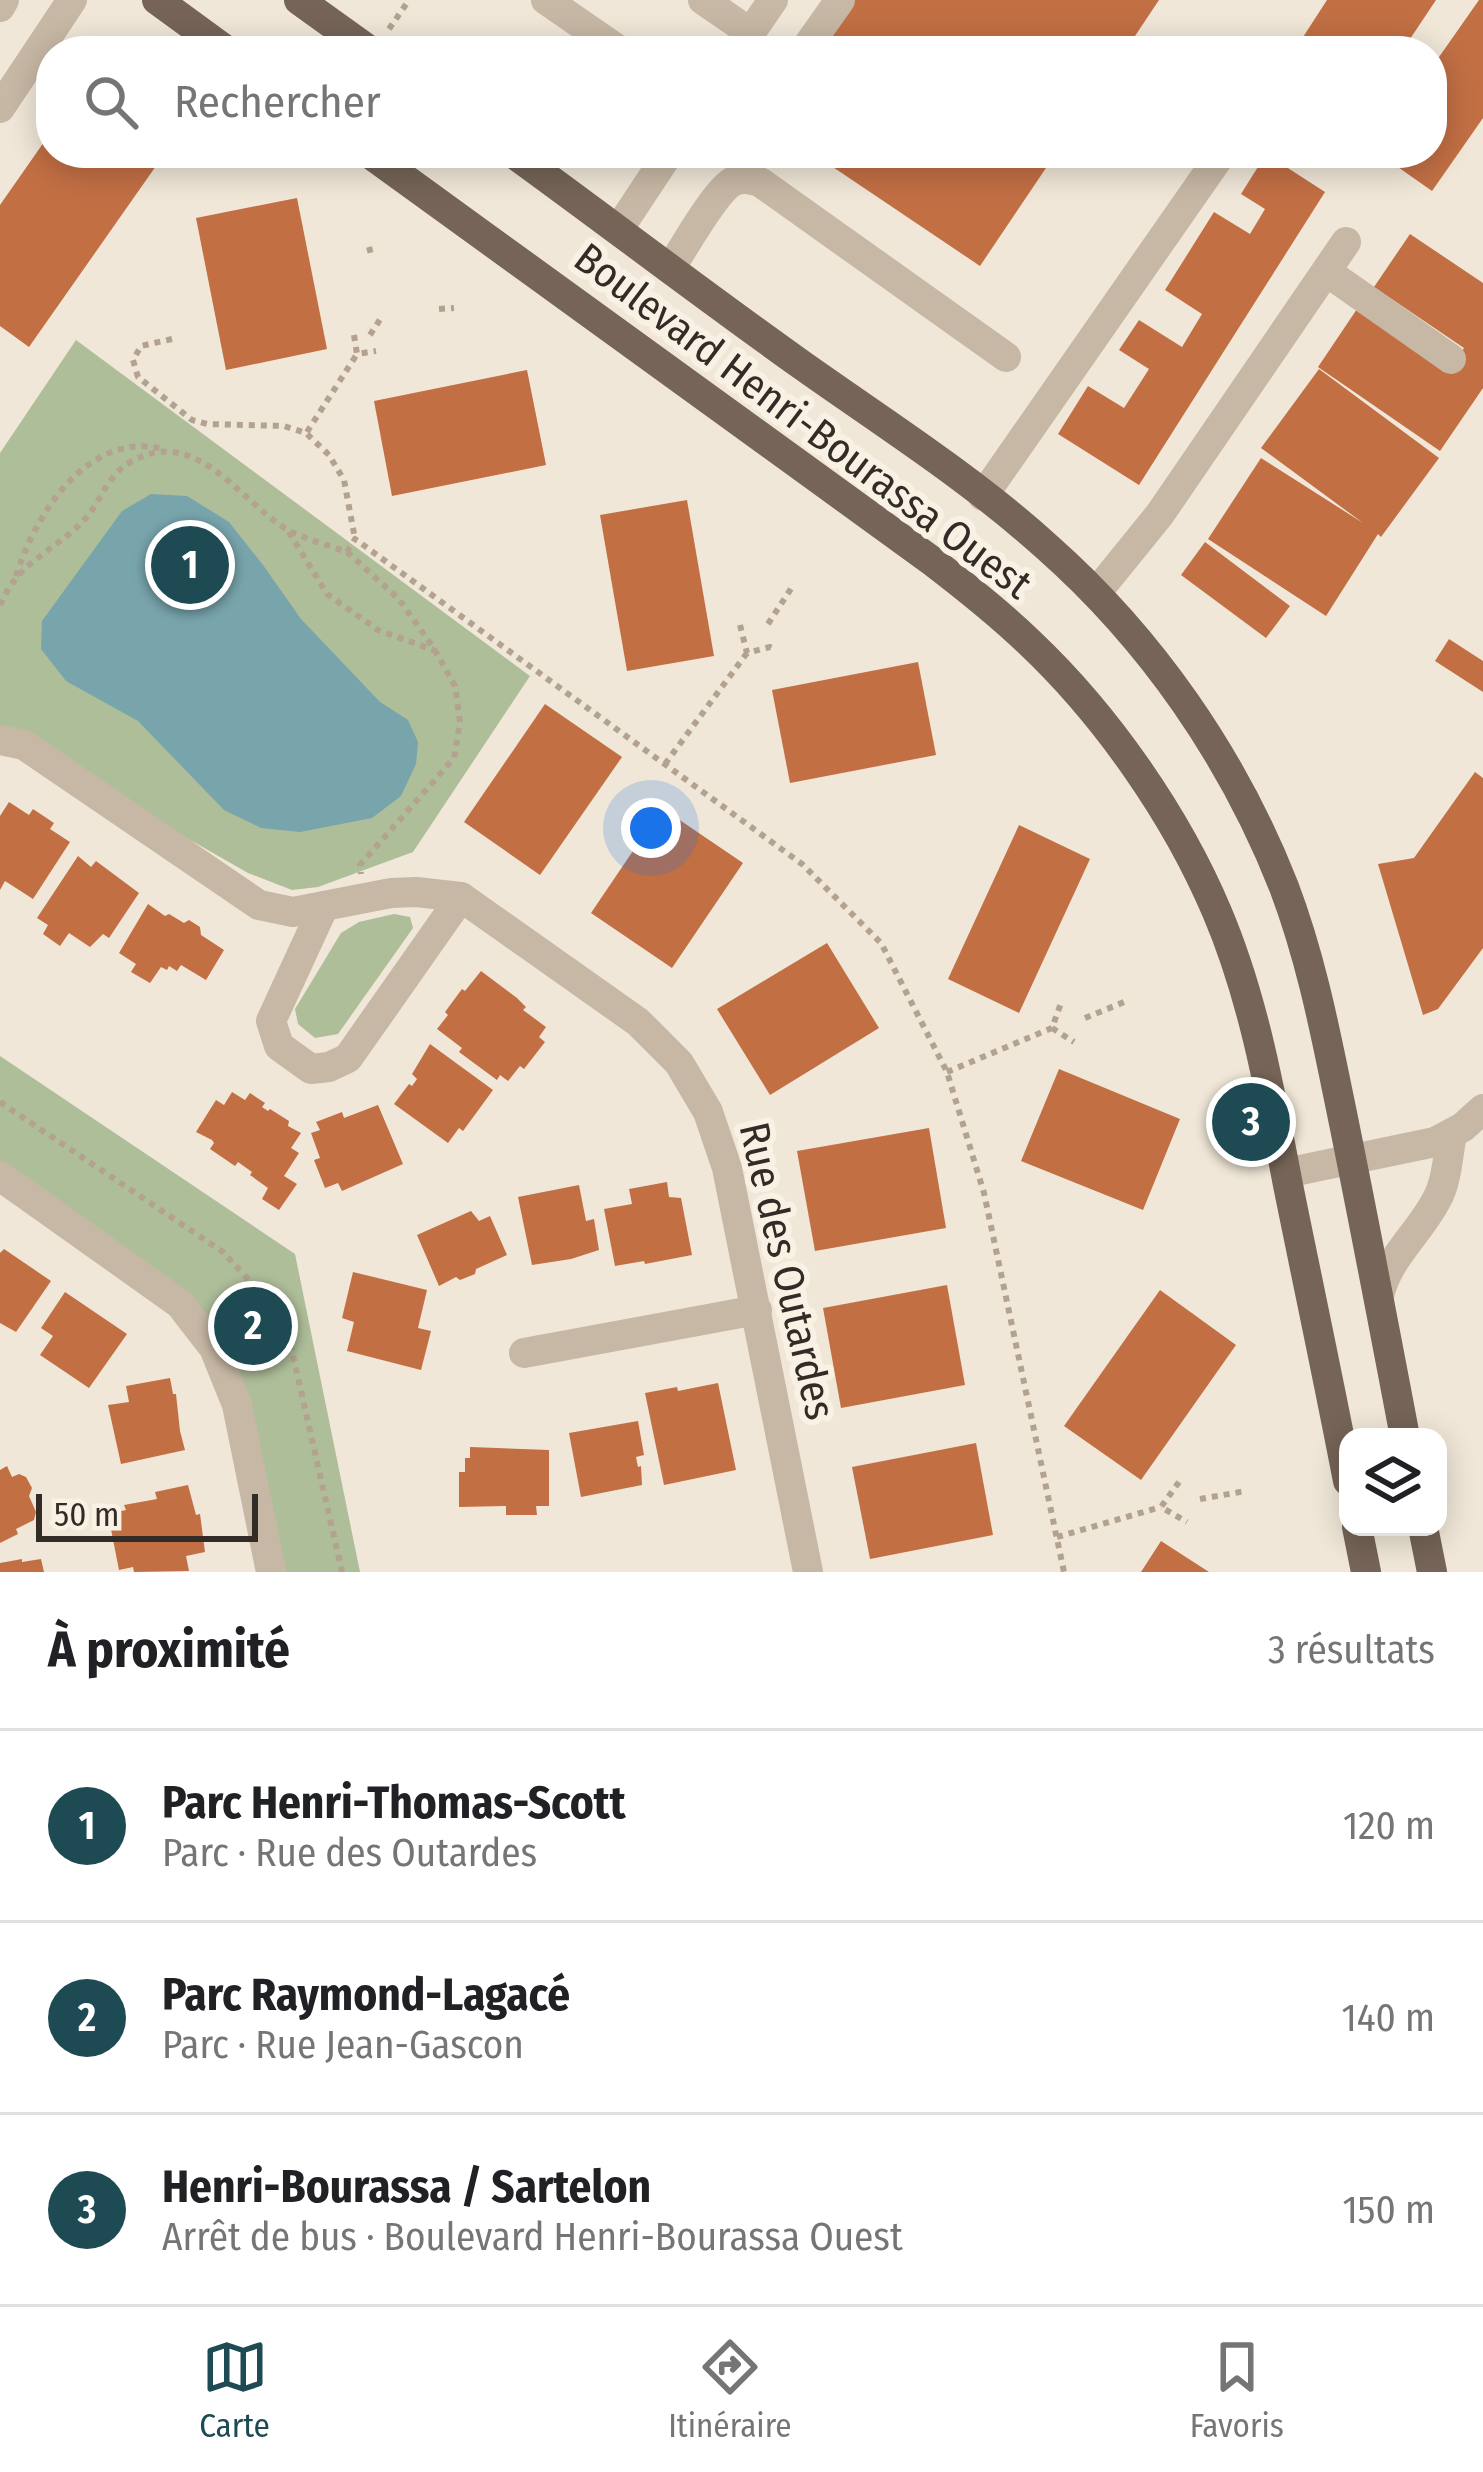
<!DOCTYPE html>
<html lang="fr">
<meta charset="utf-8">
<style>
body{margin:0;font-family:"Fira Sans Condensed",sans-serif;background:#f2f2f2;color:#202124}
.controls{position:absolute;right:36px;bottom:36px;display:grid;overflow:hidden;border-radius:24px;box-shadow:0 6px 30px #0003}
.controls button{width:108px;height:108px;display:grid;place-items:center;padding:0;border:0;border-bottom:3px solid #e0e0e0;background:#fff;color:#202124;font:60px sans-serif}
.scale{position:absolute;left:36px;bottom:30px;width:222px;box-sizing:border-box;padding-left:12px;border:6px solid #332b26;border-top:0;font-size:33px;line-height:42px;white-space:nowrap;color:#332b26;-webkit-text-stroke:9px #f8f1e4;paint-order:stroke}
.you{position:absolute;left:651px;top:828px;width:42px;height:42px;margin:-30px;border:9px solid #fff;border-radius:50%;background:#1a73e8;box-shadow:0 0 0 18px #1a73e833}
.badge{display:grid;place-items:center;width:78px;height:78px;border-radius:50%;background:#1d4a53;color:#fff;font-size:39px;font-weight:700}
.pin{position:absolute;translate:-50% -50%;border:6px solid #fff;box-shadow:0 3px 12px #0006}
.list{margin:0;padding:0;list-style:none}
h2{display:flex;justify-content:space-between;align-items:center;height:156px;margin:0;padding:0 48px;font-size:51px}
h2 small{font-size:39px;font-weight:400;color:#757577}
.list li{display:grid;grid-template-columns:78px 1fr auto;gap:36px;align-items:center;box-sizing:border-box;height:192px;padding:0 48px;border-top:3px solid #e0e0e0}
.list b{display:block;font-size:45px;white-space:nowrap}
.list p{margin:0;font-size:39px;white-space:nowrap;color:#757577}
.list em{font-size:39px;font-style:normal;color:#757577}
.icon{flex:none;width:66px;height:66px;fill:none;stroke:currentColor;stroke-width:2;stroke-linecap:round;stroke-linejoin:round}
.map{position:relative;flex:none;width:1483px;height:1572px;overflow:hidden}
.search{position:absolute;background:#fff;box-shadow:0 6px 30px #0003;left:36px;right:36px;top:36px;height:132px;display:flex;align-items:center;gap:30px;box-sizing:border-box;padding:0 42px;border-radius:48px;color:#757577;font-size:45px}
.sheet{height:732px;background:#fff}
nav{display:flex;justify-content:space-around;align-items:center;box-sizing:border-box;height:168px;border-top:3px solid #e0e0e0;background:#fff;font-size:33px;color:#757577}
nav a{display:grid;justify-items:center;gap:6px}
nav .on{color:#1d4a53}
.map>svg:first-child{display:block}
</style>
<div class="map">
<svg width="1483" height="1572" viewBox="0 0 1483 1572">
<rect width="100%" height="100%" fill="#f0e7d8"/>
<!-- green -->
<g fill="#aebe99">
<path d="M76,340l454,336 -117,176 -95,35 -26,3 -44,-17 -224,-128 -24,-5v-287z"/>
<path d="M394,914l16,3 3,11 -75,106 -23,4 -17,-14 -3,-15 46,-76 18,-11z"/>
<path d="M0,1056l295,198 65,318h-89l-57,-224 -214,-172z"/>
</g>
<!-- water -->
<path fill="#78a4ac" d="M151,494l36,2 42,26 34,43 38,54 79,83 28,18 10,22 -2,22 -15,32 -29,22 -72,14 -39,-4 -37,-18 -86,-89 -72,-40 -25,-32 1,-28 80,-110z"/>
<!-- building -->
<g fill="#c26f44">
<path d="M854,0h305l-34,51h-305z"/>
<path d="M1327,0h109l-34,51h-108z"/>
<path d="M1479,0h4v118l-51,73 -54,-38h54v-86z"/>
<path d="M51,132v21h87l18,13 -127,181 -29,-21v-121z"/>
<path d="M812,153h244l-76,113z"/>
<path d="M1266,154l59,38 -186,293 -81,-51 30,-48 36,22 25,-39 -30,-19 20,-30 43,27 20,-33 -37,-24 49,-78 36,22 15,-25 -24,-15z"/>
<path d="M297,198l30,151 -101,21 -30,-152z"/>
<path d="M1410,234l73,49v105l-43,63 -122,-84 39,-58 91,63 16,-24 -90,-61z"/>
<path d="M1319,369l120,89 -58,79 -3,-3 -52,82 -118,-77 53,-81 102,65 -102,-75z"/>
<path d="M527,370l19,95 -154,31 -18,-95z"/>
<path d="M687,500l27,156 -87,15 -27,-156z"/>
<path d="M1205,542l85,64 -24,32 -85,-63z"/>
<path d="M1449,639l34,22v31l-48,-31z"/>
<path d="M918,662l18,93 -146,28 -18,-93z"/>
<path d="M545,704l77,53 -82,118 -76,-53z"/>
<path d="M1475,772l8,6v170l-45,61 -15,6 -45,-151 36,-6z"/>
<path d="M9,802l20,13 4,-6 21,14 -4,6 20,13 -37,57 -28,-18 -5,9v-74z"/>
<path d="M662,808l81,55 -71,105 -81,-55z"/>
<path d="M1019,825l71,34 -71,154 -71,-34z"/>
<path d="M78,856l13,11 5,-6 43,32 -30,45 -6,-4 -13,13 -21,-14 -9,13 -17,-12 5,-9 -11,-7z"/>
<path d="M148,904l17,12 4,-2 15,9 5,-3 11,7 1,8 23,15 -18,30 -25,-15 -4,6 -8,-5 -2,4 -6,-3 -11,16 -19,-11 5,-8 -17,-11z"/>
<path d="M827,943l52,85 -109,67 -53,-86z"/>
<path d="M481,971l36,27 9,9 -3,3 23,17 -7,10 6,5 -21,27 -4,-3 -12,15 -8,-6 -3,5 -38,-28 3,-4 -25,-19 11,-14 -3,-3 17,-23 3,2z"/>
<path d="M430,1044l63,46 -30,41 -4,-3 -11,15 -54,-39 15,-20 3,2 5,-7 -5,-5z"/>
<path d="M1059,1069l121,50 -37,91 -122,-49z"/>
<path d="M232,1092l13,8 5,-7 15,10 -3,4 6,4 2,-2 19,12 -1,5 13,7 -10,15 8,5 -15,23 13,8 -18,26 -17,-11 6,-11 -18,-13 2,-3 -14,-10 -3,4 -25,-17 4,-6 -2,-3 -16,-8 20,-32 8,5z"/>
<path d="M378,1105l25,59 -61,27 -4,-8 -13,5 -11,-28 6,-2 -9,-25 9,-3 -4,-8 26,-10 2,6z"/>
<path d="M929,1128l17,100 -131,23 -18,-100z"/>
<path d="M667,1182l2,15 12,1 11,57 -47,9 -1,-3 -29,5 -11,-57 28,-5 -3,-15z"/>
<path d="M579,1185l7,36 8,-2 5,31 -28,9 -39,6 -14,-68z"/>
<path d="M471,1211l8,10 11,-5 17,39 -31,14 -1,5 -15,6 -4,-3 -17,9 -22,-51z"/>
<path d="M4,1249l47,32 -35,51 -16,-9v-70z"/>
<path d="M353,1272l74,18 -9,38 13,3 -10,39 -74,-19 7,-29 -12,-4z"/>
<path d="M947,1285l18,100 -124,23 -18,-100z"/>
<path d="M1160,1290l76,55 -95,135 -77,-54z"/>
<path d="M65,1292l62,42 -38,54 -49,-33 13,-19 -12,-8z"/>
<path d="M170,1378l3,16h3l4,37 5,19 -64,14 -13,-59 21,-3 -3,-16z"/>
<path d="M718,1383l18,87 -72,15 -19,-92 32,-6 1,4z"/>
<path d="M638,1421l6,34 -8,2 2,10 3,-1 1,19 -61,12 -12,-64z"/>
<path d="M976,1443l17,92 -123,24 -18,-92z"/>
<path d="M470,1447l79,3v56h-13l1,9h-31v-9l-47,1v-35h6v-14h5z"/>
<path d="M7,1466l5,11 7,-3 7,3 6,11 -3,8 7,16 -2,8 -18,9 2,5 -18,9v-73z"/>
<path d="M188,1485l8,30 4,-1 5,38 -19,4 3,15 -55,1 -1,-5 -14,3 -11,-56 18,-4 -2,-5 33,-6 -2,-7z"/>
<path d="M1161,1541l48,31h-68z"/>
<path d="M22,1559v3l19,-3 3,13h-44v-9z"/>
</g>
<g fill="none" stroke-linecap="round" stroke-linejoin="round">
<!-- path -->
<g stroke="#b3a28f" stroke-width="6" stroke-dasharray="6 6" stroke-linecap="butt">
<path d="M389,29l20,-29"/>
<path d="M369,247l3,11"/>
<path d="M439,309l15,-1"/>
<path d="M354,335l3,19 19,-3"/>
<path d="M370,335l11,-17"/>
<path d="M172,339l-31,7 -8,14 5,17 54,43 15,4 77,2 22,7 23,22 15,25 11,59"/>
<path d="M307,432l50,-78"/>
<path d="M289,532l38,62 51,36 58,21"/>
<path d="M347,552l51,46 35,49 22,39 5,36 -6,36 -94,107 1,9"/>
<path d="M16,576c19,-61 71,-146 148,-127"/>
<path d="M0,605c4,-7 8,-17 14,-24 18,-24 49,-38 70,-61 17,-18 22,-43 45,-57 65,-40 109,36 157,66 18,10 42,16 61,23l8,-13 447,325 79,79 66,129 37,121 80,379"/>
<path d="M768,624l26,-40"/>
<path d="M740,625l7,28 23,-6 4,2"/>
<path d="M665,764l82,-111"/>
<path d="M1085,1018l44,-18"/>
<path d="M1052,1028l22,14"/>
<path d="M947,1072l105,-44 9,-25"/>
<path d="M0,1102l223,150 47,51 21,44 51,225"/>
<path d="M1179,1482l-18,25 26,15"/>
<path d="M1200,1499l46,-8"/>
<path d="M1057,1537l104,-30"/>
</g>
<!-- minor -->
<g stroke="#c7b8a5" stroke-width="30">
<path d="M546,0l74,51"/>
<path d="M703,0l48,33"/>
<path d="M0,7l4,-7"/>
<path d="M738,51l35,-51"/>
<path d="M804,51l36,-51"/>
<path d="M0,108l72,-108"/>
<path d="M618,230l51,-77"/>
<path d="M670,269c13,-20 44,-76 62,-87 10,-5 18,-3 28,0l246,175"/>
<path d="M1327,272l124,87"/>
<path d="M983,496l239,-343"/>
<path d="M1096,593l64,-79 186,-272"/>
<path d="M0,740l24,5 235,160 34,7 98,-19 25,-1 45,5 177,125 41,41 29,49 19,56 81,404"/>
<path d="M324,906l-53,115 8,25 32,23 18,-2 19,-9 113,-161"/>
<path d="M1286,1173l149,-31 28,-15 20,-18"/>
<path d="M0,1176l180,128 34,44 23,57 34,167"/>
<path d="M1379,1296c9,-39 40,-62 58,-97 10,-18 11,-45 15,-65"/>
<path d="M524,1353l233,-43"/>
</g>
<!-- major -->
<g stroke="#756457" stroke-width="30">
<path d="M157,0l70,51"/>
<path d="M299,0l71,51"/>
<path d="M369,153l563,408c34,26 67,52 98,82 76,72 146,172 187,269 37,87 53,180 71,273 20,99 41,197 60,296"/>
<path d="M513,153c95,69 189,141 286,210 83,59 172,115 248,184 104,92 186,210 237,340 25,66 39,133 53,202 24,116 46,232 68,348"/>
<path d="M1357,1527l9,45"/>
<path d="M1423,1527l9,45"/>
</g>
</g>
<g text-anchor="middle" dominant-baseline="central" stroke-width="12" stroke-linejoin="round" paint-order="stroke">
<!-- street labels -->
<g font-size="42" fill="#332b26" stroke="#f8f1e4">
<text transform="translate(803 421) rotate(37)">Boulevard Henri-Bourassa Ouest</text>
<text transform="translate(787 1271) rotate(77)">Rue des Outardes</text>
</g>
</g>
</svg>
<div class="controls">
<button><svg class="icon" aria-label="layers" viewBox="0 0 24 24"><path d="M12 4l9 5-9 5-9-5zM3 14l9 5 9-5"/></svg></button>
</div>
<div class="scale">50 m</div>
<div class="you"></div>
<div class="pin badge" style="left:190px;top:565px">1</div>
<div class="pin badge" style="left:253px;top:1326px">2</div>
<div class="pin badge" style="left:1251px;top:1122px">3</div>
<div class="search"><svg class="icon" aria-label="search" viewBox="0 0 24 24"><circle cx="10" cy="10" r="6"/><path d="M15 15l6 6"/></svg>Rechercher</div>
</div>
<section class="sheet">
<h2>À proximité<small>3 résultats</small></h2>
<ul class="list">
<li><span class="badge">1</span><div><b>Parc Henri-Thomas-Scott</b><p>Parc · Rue des Outardes</p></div><em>120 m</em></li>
<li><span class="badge">2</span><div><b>Parc Raymond-Lagacé</b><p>Parc · Rue Jean-Gascon</p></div><em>140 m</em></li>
<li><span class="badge">3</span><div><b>Henri-Bourassa / Sartelon</b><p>Arrêt de bus · Boulevard Henri-Bourassa Ouest</p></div><em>150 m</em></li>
</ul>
</section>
<nav>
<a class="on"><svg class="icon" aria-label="map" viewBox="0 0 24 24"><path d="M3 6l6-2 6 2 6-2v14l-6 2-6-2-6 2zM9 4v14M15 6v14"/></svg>Carte</a>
<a><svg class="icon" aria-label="directions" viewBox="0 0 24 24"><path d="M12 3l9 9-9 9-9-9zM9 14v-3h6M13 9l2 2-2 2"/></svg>Itinéraire</a>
<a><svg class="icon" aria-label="saved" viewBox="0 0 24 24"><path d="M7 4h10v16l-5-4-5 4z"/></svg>Favoris</a>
</nav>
